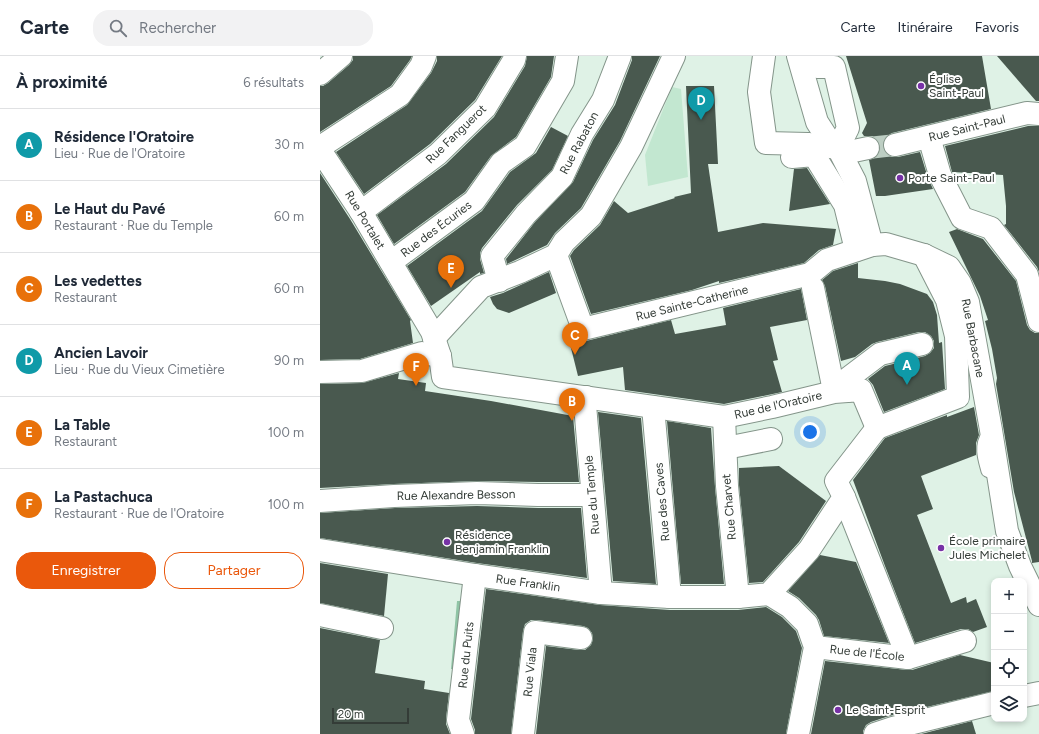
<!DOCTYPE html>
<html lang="fr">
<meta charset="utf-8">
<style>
body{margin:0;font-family:Figtree,sans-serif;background:#f2f2f3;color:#1f2937}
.controls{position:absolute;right:12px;bottom:12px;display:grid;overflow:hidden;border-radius:8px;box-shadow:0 2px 6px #0003}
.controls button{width:36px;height:36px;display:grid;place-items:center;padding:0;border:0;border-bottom:1px solid #e0e1e3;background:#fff;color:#1f2937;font:20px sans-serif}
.scale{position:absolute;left:12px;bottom:10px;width:77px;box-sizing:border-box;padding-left:4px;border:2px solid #343c37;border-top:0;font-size:11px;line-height:14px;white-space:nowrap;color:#343c37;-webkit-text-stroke:3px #fff;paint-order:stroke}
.you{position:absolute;left:490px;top:376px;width:14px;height:14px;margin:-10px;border:3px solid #fff;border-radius:50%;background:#1a73e8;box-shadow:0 0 0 6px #1a73e833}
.badge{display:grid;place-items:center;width:26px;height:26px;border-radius:50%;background:#ea580c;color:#fff;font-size:13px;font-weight:700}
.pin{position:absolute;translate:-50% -33px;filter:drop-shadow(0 1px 2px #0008)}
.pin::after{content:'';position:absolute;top:21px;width:14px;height:12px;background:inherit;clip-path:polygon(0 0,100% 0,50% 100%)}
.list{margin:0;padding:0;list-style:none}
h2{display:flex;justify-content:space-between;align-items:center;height:52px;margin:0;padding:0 16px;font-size:17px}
h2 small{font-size:13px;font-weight:400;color:#747a83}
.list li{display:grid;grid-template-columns:26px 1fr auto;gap:12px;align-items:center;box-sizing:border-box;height:72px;padding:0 16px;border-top:1px solid #e0e1e3}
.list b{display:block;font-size:15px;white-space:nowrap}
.list p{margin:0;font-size:13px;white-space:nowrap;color:#747a83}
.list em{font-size:13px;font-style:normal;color:#747a83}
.actions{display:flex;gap:8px;padding:12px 16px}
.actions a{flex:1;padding:9px 0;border:1px solid #ea580c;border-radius:16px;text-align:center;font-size:14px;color:#ea580c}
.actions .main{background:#ea580c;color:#fff}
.icon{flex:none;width:22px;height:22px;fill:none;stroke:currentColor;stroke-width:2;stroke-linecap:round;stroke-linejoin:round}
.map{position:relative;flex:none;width:719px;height:678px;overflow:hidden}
header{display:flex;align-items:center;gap:24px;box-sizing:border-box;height:56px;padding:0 20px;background:#fff;border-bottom:1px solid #e0e1e3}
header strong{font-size:19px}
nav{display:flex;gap:22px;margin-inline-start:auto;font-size:14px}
.search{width:280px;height:36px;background:#f2f2f3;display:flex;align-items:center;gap:10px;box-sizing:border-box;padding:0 14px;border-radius:16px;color:#747a83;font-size:15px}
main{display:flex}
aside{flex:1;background:#fff}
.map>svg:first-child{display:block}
</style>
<header>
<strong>Carte</strong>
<div class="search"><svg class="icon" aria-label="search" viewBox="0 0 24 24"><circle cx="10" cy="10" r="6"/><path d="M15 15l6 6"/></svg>Rechercher</div>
<nav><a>Carte</a><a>Itinéraire</a><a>Favoris</a></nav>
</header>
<main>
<aside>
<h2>À proximité<small>6 résultats</small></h2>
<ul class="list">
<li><span class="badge" style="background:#0f9aa8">A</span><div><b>Résidence l'Oratoire</b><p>Lieu · Rue de l'Oratoire</p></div><em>30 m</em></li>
<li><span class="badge" style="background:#e8710a">B</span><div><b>Le Haut du Pavé</b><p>Restaurant · Rue du Temple</p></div><em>60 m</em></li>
<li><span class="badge" style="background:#e8710a">C</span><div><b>Les vedettes</b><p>Restaurant</p></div><em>60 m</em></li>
<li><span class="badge" style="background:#0f9aa8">D</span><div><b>Ancien Lavoir</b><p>Lieu · Rue du Vieux Cimetière</p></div><em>90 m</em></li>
<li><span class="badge" style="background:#e8710a">E</span><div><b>La Table</b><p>Restaurant</p></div><em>100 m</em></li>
<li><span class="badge" style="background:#e8710a">F</span><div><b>La Pastachuca</b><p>Restaurant · Rue de l'Oratoire</p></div><em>100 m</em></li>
</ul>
<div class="actions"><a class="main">Enregistrer</a><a>Partager</a></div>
</aside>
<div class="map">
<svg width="719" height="678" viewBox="0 0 719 678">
<rect width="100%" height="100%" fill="#dff2e6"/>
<!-- green -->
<path fill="#c2e7d0" d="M352,31l9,2 7,88 -40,9 -3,-31z"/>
<!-- water -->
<path fill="#8fc4a5" d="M137,545h4l-6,68h-4z"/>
<!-- building -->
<g fill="#49594f">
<path d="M33,0h59l-2,4 -19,26 -71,46v-46h3l5,-3 21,-18 4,-5z"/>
<path d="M117,0h65l-27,44 -45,44 -66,50 -28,-42 71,-47 24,-32 6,-12z"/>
<path d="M207,0h27l-3,21 -35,60 -25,19 -26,36 -71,52 -17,-29 69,-51 48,-47 31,-51z"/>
<path d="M312,0h28l-40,85 -39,67 -26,25 -8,12 -40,19 -1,-5 29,-37 38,-40 20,-42 22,-35 17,-45z"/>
<path d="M526,0h136l9,53 -99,24 -5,3 -4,5v7l3,6 6,3h6l22,-5 8,26 5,11 -48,7h-9l-7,-36 8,-3 3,-5v-7l-3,-6 -5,-3h-8l-2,-3 5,-10z"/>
<path d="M677,0h42v45h-3z"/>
<path d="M366,30h28l4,78h-10l10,68 45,-9 73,6 -3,16 -14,5 -15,13 -85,20v-2l-27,9 -101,24 -21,-58 4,-6 26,-25 14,-24 14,12 47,-15 -1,-1 17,-4z"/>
<path d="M708,70h11v146l-2,-5 -33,-42 2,-1v-18l-3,-31 -51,-3 -7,-26z"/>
<path d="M231,71l17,9 -16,34 -35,35 -35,43 -2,5v6l4,14 -4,1v-2l-49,34 -24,-40 75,-55 28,-39 22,-16 4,-3z"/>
<path d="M487,112l23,36 -41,7 5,-42z"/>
<path d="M0,117l30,46 61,101 -1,1 3,22 -53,16 -40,1z"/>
<path d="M637,173l26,10 33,42 11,44 3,5 5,3h4v229l-7,1v-2l-18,-69 -18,-108 1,-6 -5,-29 -7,-28 3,-1 -8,-24 -31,-64z"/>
<path d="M538,207v15l27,3 15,3 27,10 6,8 4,13 2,28 3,-1 3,47 -61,23 -11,-27 -5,-6 17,-13 40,-10 5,-3 4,-5v-7l-3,-5 -6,-4h-6l-42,10 -5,2 -17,13 -14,4 -16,-75 -3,-6 11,-9z"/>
<path d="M229,216l7,21 -47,20 -12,-4 -4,-5 -3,-7 13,-4z"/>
<path d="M481,233l6,31 -37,7 8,33 -5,1 9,31 -58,12 -99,-14 -2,-23 -45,9 -10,-40h5l2,2 5,3h6l85,-21 4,14 51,-9 -3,-17z"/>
<path d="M79,317l-1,6 28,4 -1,8 66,10 82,15 6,66h-41l-61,-1 -83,3 -74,4v-104l42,-1z"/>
<path d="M654,351l5,28 -3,8v12l-55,21 12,33 -16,6 34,88 15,-6 1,6 9,-4 11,28 -14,5 -5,-3h-7l-46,14 -30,-77 -32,-86 32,-42 62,-23v2z"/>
<path d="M278,356l43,6 15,166 -43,-3z"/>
<path d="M347,365l44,7 4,59 9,97h-43z"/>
<path d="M459,410l47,35 -27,41 -36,40 -14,1 -10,-98v-17z"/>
<path d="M157,450l61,2h43l6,70 -110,-15 -157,-25v-25l75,-5z"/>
<path d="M500,499l36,7 33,81 -65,-7 -5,-16 -3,-5 -17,-17 -11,-7z"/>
<path d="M0,507l68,11 -4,42 -64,-13z"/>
<path d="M166,533l114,16 70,5h68l28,-3 16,10 14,14 6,17 -16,86h-250l10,-88 33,4h6l6,-5 2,-6 -1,-6 -4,-5 -5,-2 -46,-6h-6l-6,4 -2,7 -12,103h-36v-4l-4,-11z"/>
<path d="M0,572l60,12 -5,33 50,8 -1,8 25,4 -3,26v5l4,10h-130z"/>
<path d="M640,599l34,8v28l-105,25 -18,6 -5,3 -3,6v3h-52l14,-73 82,9h5z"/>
<path d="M652,665l4,13h-55z"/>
</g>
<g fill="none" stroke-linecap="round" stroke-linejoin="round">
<!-- street-tunnel -->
<path stroke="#bdcec3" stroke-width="22" stroke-dasharray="22 11" stroke-linecap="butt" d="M548,92l27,-3"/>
<defs>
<path id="lane" d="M667,379c-8,11 -3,25 0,36l9,4"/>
<g id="street">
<path d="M444,0l-5,36 7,51 42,1 30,4 10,-20 -14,-61h-17l-5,-11"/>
<path d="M478,0l19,66 9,14 12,12 17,33 17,64"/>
<path d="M0,18l21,-18"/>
<path d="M609,81l11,38 22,43 29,10 36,47 12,46"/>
<path d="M575,89l132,-32 12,1"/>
<path d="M0,91l80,-52 21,-29 4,-10"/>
<path d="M0,94l8,12 33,50 71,120 8,24 3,21 281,40 48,-10 62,-15 27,-2 16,38 81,-31 -2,-61 -9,-36 -23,-45"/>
<path d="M519,94l10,2 19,-4"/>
<path d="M472,101l22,-2 31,50 11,45"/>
<path d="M41,156l77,-58 47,-46 29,-48 1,-4"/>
<path d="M236,199l27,74 227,-55 17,-14 45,-15 14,-1 38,11 25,12 11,16 8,19 23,128 16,101 13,35 19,39"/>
<path d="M71,206l83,-61 27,-38 24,-17 38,-65 4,-25"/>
<path d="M179,225l-7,-25 34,-42 36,-37 20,-43 21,-34 17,-44"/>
<path d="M493,232l19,93"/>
<path d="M114,282l47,-51 39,-15 36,-17 8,-13 27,-26 40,-69 43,-91"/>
<path d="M0,316l42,-1 60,-18 18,3"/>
<path d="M527,335v-12l33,-25 42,-10"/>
<path d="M266,341l-1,8 16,188"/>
<path d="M333,351l17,190"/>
<path d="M404,361l3,69 11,111"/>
<path d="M406,392l45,-9"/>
<path d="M524,441l64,161"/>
<path d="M0,445l74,-5 83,-3 61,2h54"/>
<path d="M0,494l155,25 126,18 69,4h68l31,-3 40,-44 35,-53 -8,-16 41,-53"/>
<path d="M449,538l21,13 17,17 8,23 -17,87"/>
<path d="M0,559l62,13"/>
<path d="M495,591l93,11 57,-17"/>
<path d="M704,640l15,-3"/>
<path d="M143,678l-5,-14 17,-145"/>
<path d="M203,678l12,-102 46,6"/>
<path d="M555,678l18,-6 101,-25"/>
</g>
</defs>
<!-- lane casing -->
<use href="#lane" stroke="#84958a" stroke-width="13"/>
<!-- street casing -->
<use href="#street" stroke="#84958a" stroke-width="24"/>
<!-- lane -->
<use href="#lane" stroke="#fff" stroke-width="11"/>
<!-- street -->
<use href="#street" stroke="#fff" stroke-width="22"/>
</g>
<!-- markers -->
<g fill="#7732a6" stroke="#fff" stroke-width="1.5">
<circle cx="601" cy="30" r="4"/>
<circle cx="580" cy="122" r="4"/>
<circle cx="127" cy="486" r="4"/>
<circle cx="621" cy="492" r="4"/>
<circle cx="518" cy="654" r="4"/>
</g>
<g text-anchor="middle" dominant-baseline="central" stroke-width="4" stroke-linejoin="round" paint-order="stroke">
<!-- poi labels -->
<g font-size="12" fill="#343c37" stroke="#fff" text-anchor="start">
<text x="609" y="23">Église<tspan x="609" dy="14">Saint-Paul</tspan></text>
<text x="588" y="122">Porte Saint-Paul</text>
<text x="135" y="479">Résidence<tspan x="135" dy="14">Benjamin Franklin</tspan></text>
<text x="629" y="485">École primaire<tspan x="629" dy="14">Jules Michelet</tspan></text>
<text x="526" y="654">Le Saint-Esprit</text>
</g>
<!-- street labels -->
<g font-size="12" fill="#343c37" stroke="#fff">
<text transform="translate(647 72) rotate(-14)">Rue Saint-Paul</text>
<text transform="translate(136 78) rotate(-44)">Rue Fanguerot</text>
<text transform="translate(259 87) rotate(-62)">Rue Rabaton</text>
<text transform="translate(45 164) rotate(59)">Rue Portalet</text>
<text transform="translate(116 173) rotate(-37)">Rue des Écuries</text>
<text transform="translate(372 247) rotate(-14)">Rue Sainte-Catherine</text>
<text transform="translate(653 282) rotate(79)">Rue Barbacane</text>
<text transform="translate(458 349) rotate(-13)">Rue de l'Oratoire</text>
<text transform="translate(136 439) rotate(-1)">Rue Alexandre Besson</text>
<text transform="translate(272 439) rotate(-95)">Rue du Temple</text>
<text transform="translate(342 446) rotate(-95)">Rue des Caves</text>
<text transform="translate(409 451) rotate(-95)">Rue Charvet</text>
<text transform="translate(208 527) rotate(8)">Rue Franklin</text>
<text transform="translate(547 597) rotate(6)">Rue de l'École</text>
<text transform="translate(146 599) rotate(-84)">Rue du Puits</text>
<text transform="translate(210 616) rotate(-84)">Rue Viala</text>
</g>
</g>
</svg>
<div class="controls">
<button>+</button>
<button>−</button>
<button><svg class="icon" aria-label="locate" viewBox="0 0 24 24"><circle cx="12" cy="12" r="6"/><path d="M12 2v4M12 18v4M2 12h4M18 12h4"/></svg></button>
<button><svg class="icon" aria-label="layers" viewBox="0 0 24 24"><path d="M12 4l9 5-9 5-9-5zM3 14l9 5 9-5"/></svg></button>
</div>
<div class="scale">20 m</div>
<div class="you"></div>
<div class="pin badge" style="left:587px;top:329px;background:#0f9aa8">A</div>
<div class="pin badge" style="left:252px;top:365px;background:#e8710a">B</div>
<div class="pin badge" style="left:255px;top:299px;background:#e8710a">C</div>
<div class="pin badge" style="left:381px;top:64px;background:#0f9aa8">D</div>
<div class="pin badge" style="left:131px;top:232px;background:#e8710a">E</div>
<div class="pin badge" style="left:96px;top:330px;background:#e8710a">F</div>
</div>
</main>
